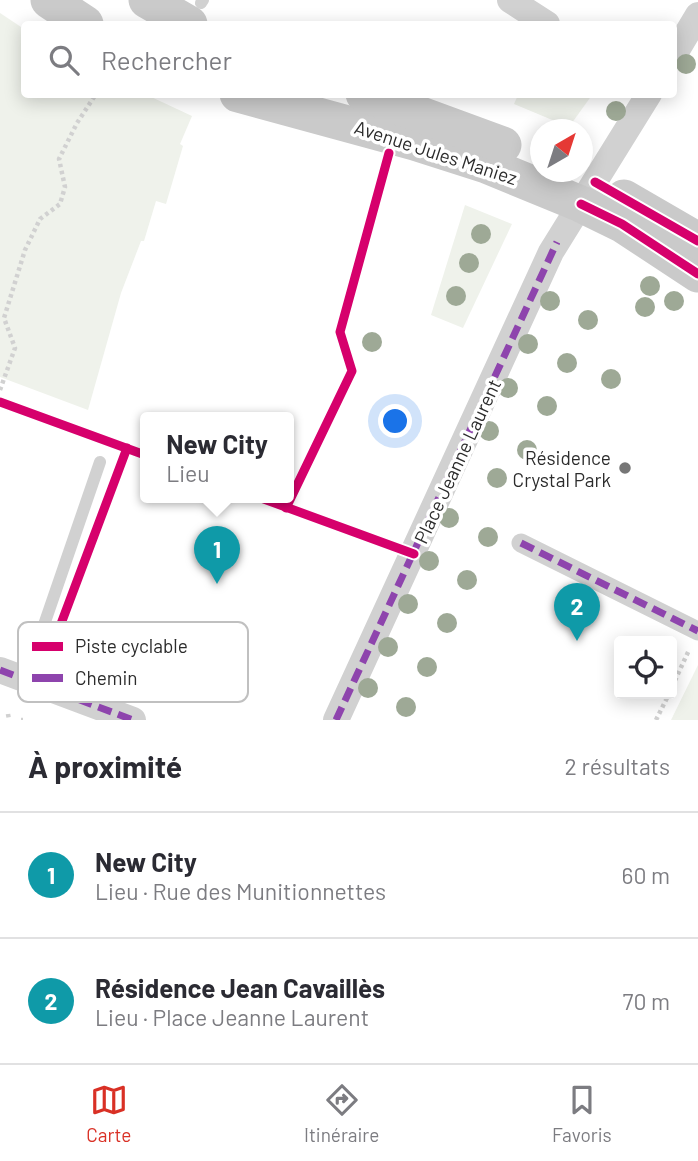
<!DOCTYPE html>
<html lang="fr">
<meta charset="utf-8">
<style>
body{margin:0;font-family:Barlow,sans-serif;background:#f2f2f3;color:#2b2b33}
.controls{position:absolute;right:21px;bottom:21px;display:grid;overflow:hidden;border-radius:7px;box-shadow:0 4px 18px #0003}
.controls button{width:63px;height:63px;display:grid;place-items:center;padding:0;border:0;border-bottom:2px solid #e1e1e2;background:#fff;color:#2b2b33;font:35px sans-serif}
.compass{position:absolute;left:530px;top:119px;width:63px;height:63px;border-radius:50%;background:#fff;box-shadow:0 4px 18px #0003;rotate:39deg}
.you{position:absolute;left:396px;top:422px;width:24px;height:24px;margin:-18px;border:5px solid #fff;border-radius:50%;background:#1a73e8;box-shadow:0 0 0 10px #1a73e833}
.badge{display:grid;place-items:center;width:46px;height:46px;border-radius:50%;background:#d93025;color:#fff;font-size:23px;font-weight:700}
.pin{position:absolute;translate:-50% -58px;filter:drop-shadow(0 2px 4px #0008)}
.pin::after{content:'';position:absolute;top:37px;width:24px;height:21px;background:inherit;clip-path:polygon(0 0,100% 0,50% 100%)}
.popup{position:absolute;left:140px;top:412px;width:154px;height:91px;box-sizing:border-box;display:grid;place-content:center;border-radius:7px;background:#fff;filter:drop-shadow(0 2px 5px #0005);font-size:23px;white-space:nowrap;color:#7c7c81}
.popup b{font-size:26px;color:#2b2b33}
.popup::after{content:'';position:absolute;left:50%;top:100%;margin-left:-14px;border:14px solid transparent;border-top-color:#fff}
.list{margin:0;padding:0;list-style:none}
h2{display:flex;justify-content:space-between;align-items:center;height:91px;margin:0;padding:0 28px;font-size:30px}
h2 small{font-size:23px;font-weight:400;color:#7c7c81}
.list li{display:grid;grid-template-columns:46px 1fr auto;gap:21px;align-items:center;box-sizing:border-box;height:126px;padding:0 28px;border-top:2px solid #e1e1e2}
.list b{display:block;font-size:26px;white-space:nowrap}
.list p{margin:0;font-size:23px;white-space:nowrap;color:#7c7c81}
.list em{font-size:23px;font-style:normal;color:#7c7c81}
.icon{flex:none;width:38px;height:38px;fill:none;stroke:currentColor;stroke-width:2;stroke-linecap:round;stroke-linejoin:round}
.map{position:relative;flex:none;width:698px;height:720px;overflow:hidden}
.search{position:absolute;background:#fff;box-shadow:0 4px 18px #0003;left:21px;right:21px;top:21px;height:77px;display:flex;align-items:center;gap:18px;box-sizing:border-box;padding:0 24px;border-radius:7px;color:#7c7c81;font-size:26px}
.sheet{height:343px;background:#fff}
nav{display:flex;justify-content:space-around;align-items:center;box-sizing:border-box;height:98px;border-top:2px solid #e1e1e2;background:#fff;font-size:19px;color:#7c7c81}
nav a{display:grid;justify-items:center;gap:4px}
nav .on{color:#d93025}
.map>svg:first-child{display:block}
</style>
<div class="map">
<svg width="698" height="720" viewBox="0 0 698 720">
<rect width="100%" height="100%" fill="#fff"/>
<!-- green -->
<g fill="#eff2eb">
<path d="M0,13l24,16v65l123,1 45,21 -12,28 3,2 -17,58 -10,-3 -12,40h-3l-20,52 -33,117 -88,-33z"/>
<path d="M518,95v-1l74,1 -23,32 -55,-23z"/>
<path d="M465,205l47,19 -49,104 -32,-13z"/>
<path d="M698,665v55h-27z"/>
</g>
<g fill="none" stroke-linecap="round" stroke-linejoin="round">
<!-- path -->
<g stroke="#d1d1d1" stroke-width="4.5" stroke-dasharray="3.5 3.5" stroke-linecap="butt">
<path d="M0,390l15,-42 -11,-30 21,-68 15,-31 20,-15 5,-17 -6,-28 18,-36 19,-29"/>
<path d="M672,687l17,-37"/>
<path d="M8,714l1,6"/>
<path d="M21,720h2"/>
<path d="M656,720l13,-26"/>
</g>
<!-- service -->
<g stroke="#d1d1d1" stroke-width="12">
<path d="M201,3l2,-3"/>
<path d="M25,680l75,-218"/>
</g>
<!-- pedestrian -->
<path stroke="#d1d1d1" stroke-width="19" d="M521,543l177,88"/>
<!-- minor -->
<g stroke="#d1d1d1" stroke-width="26">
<path d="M510,0l37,24"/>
<path d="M674,55l24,-40"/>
<path d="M0,670l133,50"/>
<path d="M336,720l215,-468 98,-158"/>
</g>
<!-- secondary -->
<g stroke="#cacaca" stroke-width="37">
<path d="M49,0l36,24"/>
<path d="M147,0l42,24"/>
<path d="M238,94l176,48 72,23 95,39 41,20 76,50"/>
<path d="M364,94l139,51"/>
<path d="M624,198l74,43"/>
</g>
<!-- quiet -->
<g stroke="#8e44ad" stroke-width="7" stroke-dasharray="14 7" stroke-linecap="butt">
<path d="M521,543l177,88"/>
<path d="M0,670l133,50"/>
<path d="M336,720l221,-478"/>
</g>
<defs>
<g id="cycleway">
<path d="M595,182l103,59"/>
<path d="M581,204l41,20 76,50"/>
<path d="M0,402l145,53"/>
<path d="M261,498l153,56"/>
<path d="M286,508l66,-137 -12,-39 49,-179"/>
<path d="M38,685l89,-237"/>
</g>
</defs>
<!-- cycleway casing -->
<use href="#cycleway" stroke="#fff" stroke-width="13"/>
<!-- cycleway -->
<use href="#cycleway" stroke="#d6006c" stroke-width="9"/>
</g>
<!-- trees -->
<g fill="#9ea996">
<circle cx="686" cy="64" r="10"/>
<circle cx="616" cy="111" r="10"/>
<circle cx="481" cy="234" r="10"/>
<circle cx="469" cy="263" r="10"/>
<circle cx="650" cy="286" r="10"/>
<circle cx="456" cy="296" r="10"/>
<circle cx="550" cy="301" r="10"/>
<circle cx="674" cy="301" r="10"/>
<circle cx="645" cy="307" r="10"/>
<circle cx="588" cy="320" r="10"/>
<circle cx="372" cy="342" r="10"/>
<circle cx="528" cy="344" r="10"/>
<circle cx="567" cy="363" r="10"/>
<circle cx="611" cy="379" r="10"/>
<circle cx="508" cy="388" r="10"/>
<circle cx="547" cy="406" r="10"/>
<circle cx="489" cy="431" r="10"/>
<circle cx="527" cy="450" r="10"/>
<circle cx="497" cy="478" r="10"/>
<circle cx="449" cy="518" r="10"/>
<circle cx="488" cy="537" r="10"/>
<circle cx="429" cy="561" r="10"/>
<circle cx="467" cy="580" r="10"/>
<circle cx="408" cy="604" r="10"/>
<circle cx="447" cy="623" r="10"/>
<circle cx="388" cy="647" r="10"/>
<circle cx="427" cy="667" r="10"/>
<circle cx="214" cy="676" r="10"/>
<circle cx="368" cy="688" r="10"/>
<circle cx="406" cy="707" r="10"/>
</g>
<!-- markers -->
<circle fill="#767676" stroke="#fff" stroke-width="2.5" cx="625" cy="468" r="7"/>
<g text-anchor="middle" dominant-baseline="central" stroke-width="7" stroke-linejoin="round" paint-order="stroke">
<!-- street labels -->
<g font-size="19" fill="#2c2c2c" stroke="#fff">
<text transform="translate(436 152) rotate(18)">Avenue Jules Maniez</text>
<text transform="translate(457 461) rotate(-65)">Place Jeanne Laurent</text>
</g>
<!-- poi labels -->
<g font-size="19" fill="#2c2c2c" stroke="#fff" text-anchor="end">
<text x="611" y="457">Résidence<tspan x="611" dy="22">Crystal Park</tspan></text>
</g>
</g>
<!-- legend -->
<rect x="18" y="622" width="230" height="80" rx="10" fill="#fff" stroke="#c0c0c0" stroke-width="2"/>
<rect x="32" y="642" width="31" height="9" fill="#d6006c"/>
<rect x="32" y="674" width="31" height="8" fill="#8e44ad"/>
<g font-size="19" fill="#2c2c2c">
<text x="75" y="653">Piste cyclable</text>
<text x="75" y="685">Chemin</text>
</g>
</svg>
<div class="controls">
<button><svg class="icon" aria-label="locate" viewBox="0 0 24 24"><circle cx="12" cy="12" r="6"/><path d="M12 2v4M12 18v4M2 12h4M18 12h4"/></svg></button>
</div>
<svg class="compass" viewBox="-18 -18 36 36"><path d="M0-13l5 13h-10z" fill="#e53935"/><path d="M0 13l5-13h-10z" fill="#7c7c81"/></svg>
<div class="you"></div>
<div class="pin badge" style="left:217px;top:584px;background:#0f9aa8">1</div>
<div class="popup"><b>New City</b>Lieu</div>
<div class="pin badge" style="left:577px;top:641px;background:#0f9aa8">2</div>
<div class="search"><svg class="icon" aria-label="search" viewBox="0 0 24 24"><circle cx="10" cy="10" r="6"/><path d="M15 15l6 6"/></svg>Rechercher</div>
</div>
<section class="sheet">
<h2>À proximité<small>2 résultats</small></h2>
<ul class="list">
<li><span class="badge" style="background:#0f9aa8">1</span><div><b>New City</b><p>Lieu · Rue des Munitionnettes</p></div><em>60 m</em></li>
<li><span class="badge" style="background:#0f9aa8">2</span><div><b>Résidence Jean Cavaillès</b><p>Lieu · Place Jeanne Laurent</p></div><em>70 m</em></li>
</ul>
</section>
<nav>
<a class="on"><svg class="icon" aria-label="map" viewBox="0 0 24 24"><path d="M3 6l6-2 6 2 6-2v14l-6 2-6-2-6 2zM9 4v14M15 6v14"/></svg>Carte</a>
<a><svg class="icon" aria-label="directions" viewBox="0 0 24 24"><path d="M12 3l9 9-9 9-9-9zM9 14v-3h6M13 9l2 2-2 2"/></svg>Itinéraire</a>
<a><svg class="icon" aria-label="saved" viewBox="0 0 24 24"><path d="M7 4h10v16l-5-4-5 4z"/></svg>Favoris</a>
</nav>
